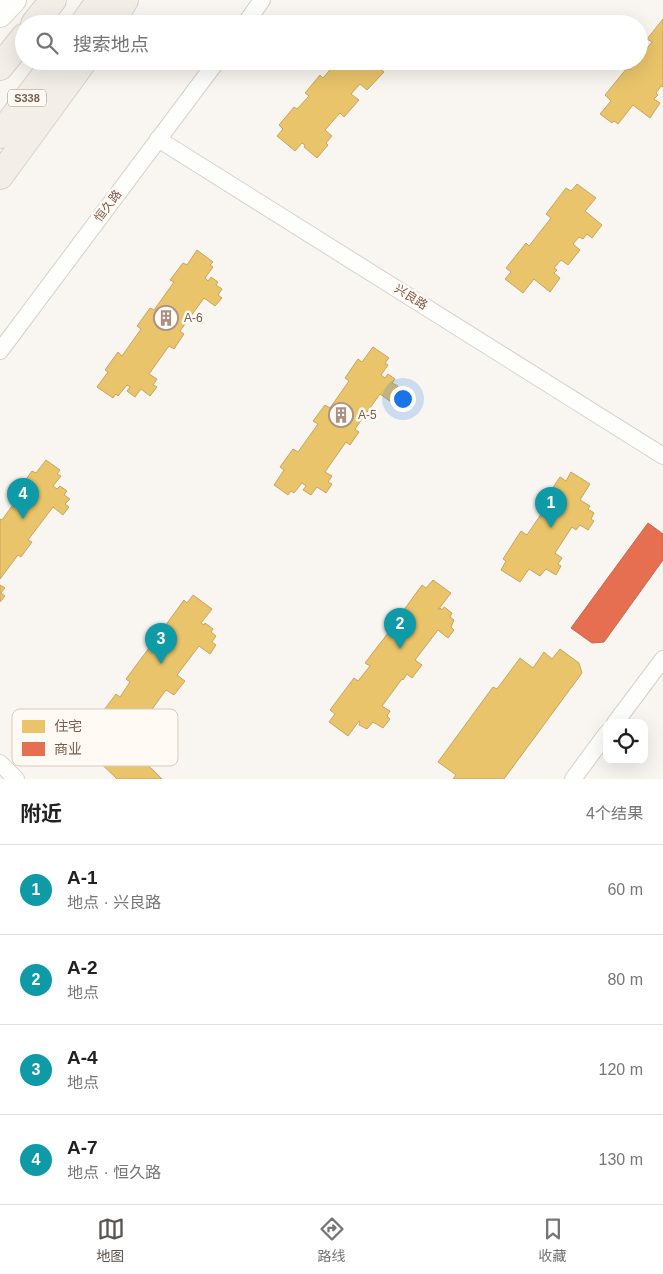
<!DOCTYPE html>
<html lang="zh">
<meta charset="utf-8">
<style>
body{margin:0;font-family:Helvetica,"Noto Sans SC",sans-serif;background:#f6f6f6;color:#222}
.controls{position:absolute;right:15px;bottom:15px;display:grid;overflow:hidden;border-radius:10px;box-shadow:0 5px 20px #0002}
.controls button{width:45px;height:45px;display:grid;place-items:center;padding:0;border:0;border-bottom:1px solid #e0e0e0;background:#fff;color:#222;font:25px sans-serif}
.you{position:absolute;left:402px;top:398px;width:18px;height:18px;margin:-12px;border:4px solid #fff;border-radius:50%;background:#1a73e8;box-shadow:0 0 0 8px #1a73e833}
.badge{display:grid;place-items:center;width:32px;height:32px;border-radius:50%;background:#5d544f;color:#fff;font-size:16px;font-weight:700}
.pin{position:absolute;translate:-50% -41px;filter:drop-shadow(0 1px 2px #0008)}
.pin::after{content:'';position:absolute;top:26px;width:18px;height:15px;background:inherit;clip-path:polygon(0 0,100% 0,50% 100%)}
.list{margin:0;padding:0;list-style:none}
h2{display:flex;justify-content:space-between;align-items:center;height:65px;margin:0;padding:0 20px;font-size:21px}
h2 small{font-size:16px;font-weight:400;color:#767676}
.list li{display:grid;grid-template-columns:32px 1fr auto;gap:15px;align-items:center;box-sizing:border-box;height:90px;padding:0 20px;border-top:1px solid #e0e0e0}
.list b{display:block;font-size:19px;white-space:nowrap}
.list p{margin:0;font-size:16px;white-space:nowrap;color:#767676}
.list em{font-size:16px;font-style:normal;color:#767676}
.icon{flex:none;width:28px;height:28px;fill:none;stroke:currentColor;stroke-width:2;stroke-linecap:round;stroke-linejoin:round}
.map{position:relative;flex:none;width:663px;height:779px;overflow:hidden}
.search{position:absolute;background:#fff;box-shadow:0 5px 20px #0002;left:15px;right:15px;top:15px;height:55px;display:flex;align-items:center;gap:12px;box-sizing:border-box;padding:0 18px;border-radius:28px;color:#767676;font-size:19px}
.sheet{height:425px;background:#fff}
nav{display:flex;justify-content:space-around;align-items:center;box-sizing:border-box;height:70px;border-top:1px solid #e0e0e0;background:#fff;font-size:14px;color:#767676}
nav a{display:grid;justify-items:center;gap:2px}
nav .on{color:#5d544f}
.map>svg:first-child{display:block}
</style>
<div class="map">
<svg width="663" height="779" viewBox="0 0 663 779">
<rect width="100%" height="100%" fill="#f9f5f0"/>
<!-- homes -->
<g fill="#e9c46a" stroke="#c8a561">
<path d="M663,19v68l-2,-1 -5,7 2,2 -4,4 6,4 -10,15 -17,-13 -15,19 -4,-3 -2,2 -12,-9 11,-13 -6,-6 22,-27 3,2 7,-9h2v-3l13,-16 -5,-3z"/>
<path d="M331,61h35l2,2 4,-2 12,11 -17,18 -7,-6 -9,10 8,6 -15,17 -4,-4 -15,17 7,6 -6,7 2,2 -11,13 -13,-11 1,-2 -3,-2 -7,8 -18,-15 6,-7 -4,-4 15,-18 3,2 12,-13 -4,-3 15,-18 3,3 12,-14z"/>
<path d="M577,184l19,14 -11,13 17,14 -10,13 -5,-4 -4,5 -4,-2 -6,7 7,6 -12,15 -7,-5 -7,8 3,2 -3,3 6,5 -10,14 -16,-13 -11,14 -18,-14 6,-7 -5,-4 20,-25 3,3 22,-28 -5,-4 20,-26 5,3z"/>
<path d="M197,250l16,12 -3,3 3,2 -8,11 3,3 3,-4 7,5 -2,3 6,4 -4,6 4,3 -7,8 -11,-8 -24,33 4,3 -10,15 -5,-3 -20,28 8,5 -4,6 4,2 -7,9 -9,-7 -6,8 -8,-6 3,-4 -3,-2 -9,11 -2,-2 -3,4 -16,-11 11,-15 -3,-2 13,-18 4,4 19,-27 -4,-3 13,-18 4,2 20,-28 -4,-2 13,-17 4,2z"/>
<path d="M373,347l16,11 -4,5 3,2 -7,10 4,3 3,-4 7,5 -3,4 6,3 -5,7 3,2 -5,7 -11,-8 -25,35 4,3 -9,13 -4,-3 -21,30 7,4 -4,6 4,2 -6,9 -9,-6 -6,8 -8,-5 3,-4 -4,-3 -8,10 -3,-2 -3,4 -14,-10 10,-15 -4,-3 13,-18 5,3 20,-28 -5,-3 12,-16 5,3 19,-27 -4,-3 13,-19 4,3z"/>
<path d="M46,460l14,10 -3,4 4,2 -8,10 4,3 3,-3 7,5 -3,4 6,4 -5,5 4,3 -6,8 -10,-8 -25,33 4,2 -11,15 -3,-2 -18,24v-60l2,1 20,-28 -3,-3 13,-18 4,2z"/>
<path d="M571,472l19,12 -10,16 10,6 -2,3 6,4 -3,6 3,2 -6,9 -8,-5 -4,5 -4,-3 -17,26 7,5 -4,6 3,2 -5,9 -10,-6 -6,7 -11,-7 -9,13 -19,-12 5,-9 -3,-2 18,-28 6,4 19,-28 -4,-3 18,-27 6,4z"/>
<path d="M433,580l18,13 -13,17 2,-2 2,2 2,-3 8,6 -2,4 4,3 -3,7 3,3 -6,8 -10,-8 -23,30 7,5 -10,13 -5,-4 -4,6 -1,-1 -20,27 8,5 -3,5 3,3 -7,9 -10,-6 -6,7 -8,-4 1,-3 -1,-1 -11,15 -19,-14 6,-8 -5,-4 24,-32 4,3 12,-15 -5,-3 23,-30 3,2 11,-14 -4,-3 24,-33 4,3z"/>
<path d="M0,585l5,3 -4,5 4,3 -5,6z"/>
<path d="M193,595l19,14 -11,14 3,2 1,-2 8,6 -2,3 5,4 -4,6 4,3 -6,9 -11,-8 -22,29 8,6 -11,14 -8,-5 -24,33 7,5 -2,4 4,2 -7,10 -8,-6 -6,7 -12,-9 -11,14 -17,-13 6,-8 -4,-3 24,-32 4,3 10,-15 -4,-3 23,-31 4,3 11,-15 -4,-3 24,-33 3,3z"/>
<path d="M560,649l19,14 3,10 -78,106h-51l3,-4 -18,-13 55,-75 4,2 23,-31 13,10 11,-16 8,7z"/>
<path d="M118,736l44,43h-45l-35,-34 1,1 7,-9 17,13z"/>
</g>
<!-- shops -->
<path fill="#e76f51" stroke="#c66950" d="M648,523l15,11v26l-59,82 -12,1 -21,-15z"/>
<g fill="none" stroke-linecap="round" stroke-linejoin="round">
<defs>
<g id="street">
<path d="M245,24l17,-24"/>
<path d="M158,139l505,317"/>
<path d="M0,351l217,-290"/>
<path d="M615,723l48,-64"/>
<path d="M0,763l16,16"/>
<path d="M573,779l34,-46"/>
</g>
<path id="secondary" d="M0,15l14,-15"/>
<g id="primary">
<path d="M34,24l19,-24"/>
<path d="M83,24l17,-24"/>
<path d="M111,24l14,-24"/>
<path d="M0,67l24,-30"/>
<path d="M0,135l55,-74"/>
<path d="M0,176l84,-115"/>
</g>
</defs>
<!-- street casing -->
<use href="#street" stroke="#d7d1cb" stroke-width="18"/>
<!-- secondary casing -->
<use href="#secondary" stroke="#d9d2cb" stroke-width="26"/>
<!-- primary casing -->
<use href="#primary" stroke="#dad1cc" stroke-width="28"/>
<!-- street -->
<use href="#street" stroke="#fefefd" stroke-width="16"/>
<!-- secondary -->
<use href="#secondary" stroke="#fefefd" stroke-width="24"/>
<!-- primary -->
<use href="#primary" stroke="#f3eee8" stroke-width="26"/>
</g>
<!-- icons -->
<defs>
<symbol id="building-ring" viewBox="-11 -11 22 22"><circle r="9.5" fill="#fffaf3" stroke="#a69286" stroke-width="1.5"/><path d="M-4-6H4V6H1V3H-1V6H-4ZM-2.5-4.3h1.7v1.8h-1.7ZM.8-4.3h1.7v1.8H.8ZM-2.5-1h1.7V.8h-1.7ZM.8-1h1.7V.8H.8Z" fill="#a69286"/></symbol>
</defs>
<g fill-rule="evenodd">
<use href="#building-ring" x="152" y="304" width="28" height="28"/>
<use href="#building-ring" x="327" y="401" width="28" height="28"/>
</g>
<g text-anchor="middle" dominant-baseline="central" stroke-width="5" stroke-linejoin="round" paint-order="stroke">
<!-- shield labels -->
<rect fill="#fffaf3" stroke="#a28b7f" stroke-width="1" x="8" y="89.5" width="38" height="17" rx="4"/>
<g font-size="11" font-weight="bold" fill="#7a5c4d">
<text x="27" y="98">S338</text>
</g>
<!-- street labels -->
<g font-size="12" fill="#7a5c4d" stroke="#fffaf3">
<text transform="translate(108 206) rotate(-53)">恒久路</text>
<text transform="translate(411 297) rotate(32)">兴良路</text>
</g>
<!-- poi labels -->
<g font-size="12" fill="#7a5c4d" stroke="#fffaf3" text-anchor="start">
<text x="184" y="318">A-6</text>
<text x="358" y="415">A-5</text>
</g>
</g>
<!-- legend -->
<rect x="12" y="709" width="166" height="57" rx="8" fill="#fffaf3" stroke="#d7cbc1" stroke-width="1"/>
<rect x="22" y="720" width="23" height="13" fill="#e9c46a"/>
<rect x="22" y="742" width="23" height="14" fill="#e76f51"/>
<g font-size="14" fill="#7a5c4d">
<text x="54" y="731">住宅</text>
<text x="54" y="754">商业</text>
</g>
</svg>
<div class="controls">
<button><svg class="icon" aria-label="locate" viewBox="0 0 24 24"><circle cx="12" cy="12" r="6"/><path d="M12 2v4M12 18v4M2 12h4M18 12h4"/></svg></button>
</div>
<div class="you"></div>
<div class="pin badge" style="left:551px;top:528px;background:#0f9aa8">1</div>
<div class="pin badge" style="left:400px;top:649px;background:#0f9aa8">2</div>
<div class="pin badge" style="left:161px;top:664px;background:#0f9aa8">3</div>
<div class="pin badge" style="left:23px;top:519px;background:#0f9aa8">4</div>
<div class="search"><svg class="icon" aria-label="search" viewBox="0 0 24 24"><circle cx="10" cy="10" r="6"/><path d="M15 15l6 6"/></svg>搜索地点</div>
</div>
<section class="sheet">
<h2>附近<small>4个结果</small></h2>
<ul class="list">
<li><span class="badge" style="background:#0f9aa8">1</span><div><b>A-1</b><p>地点 · 兴良路</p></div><em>60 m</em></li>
<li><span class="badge" style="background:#0f9aa8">2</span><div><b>A-2</b><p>地点</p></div><em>80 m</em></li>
<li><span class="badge" style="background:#0f9aa8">3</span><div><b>A-4</b><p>地点</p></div><em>120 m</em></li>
<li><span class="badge" style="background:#0f9aa8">4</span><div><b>A-7</b><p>地点 · 恒久路</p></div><em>130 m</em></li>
</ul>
</section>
<nav>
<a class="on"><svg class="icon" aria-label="map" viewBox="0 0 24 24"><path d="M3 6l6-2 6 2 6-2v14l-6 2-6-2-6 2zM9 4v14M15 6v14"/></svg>地图</a>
<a><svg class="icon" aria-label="directions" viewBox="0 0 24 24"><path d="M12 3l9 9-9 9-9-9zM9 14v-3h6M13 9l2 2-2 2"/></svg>路线</a>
<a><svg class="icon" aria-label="saved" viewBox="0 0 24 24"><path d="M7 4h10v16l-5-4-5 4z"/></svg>收藏</a>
</nav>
